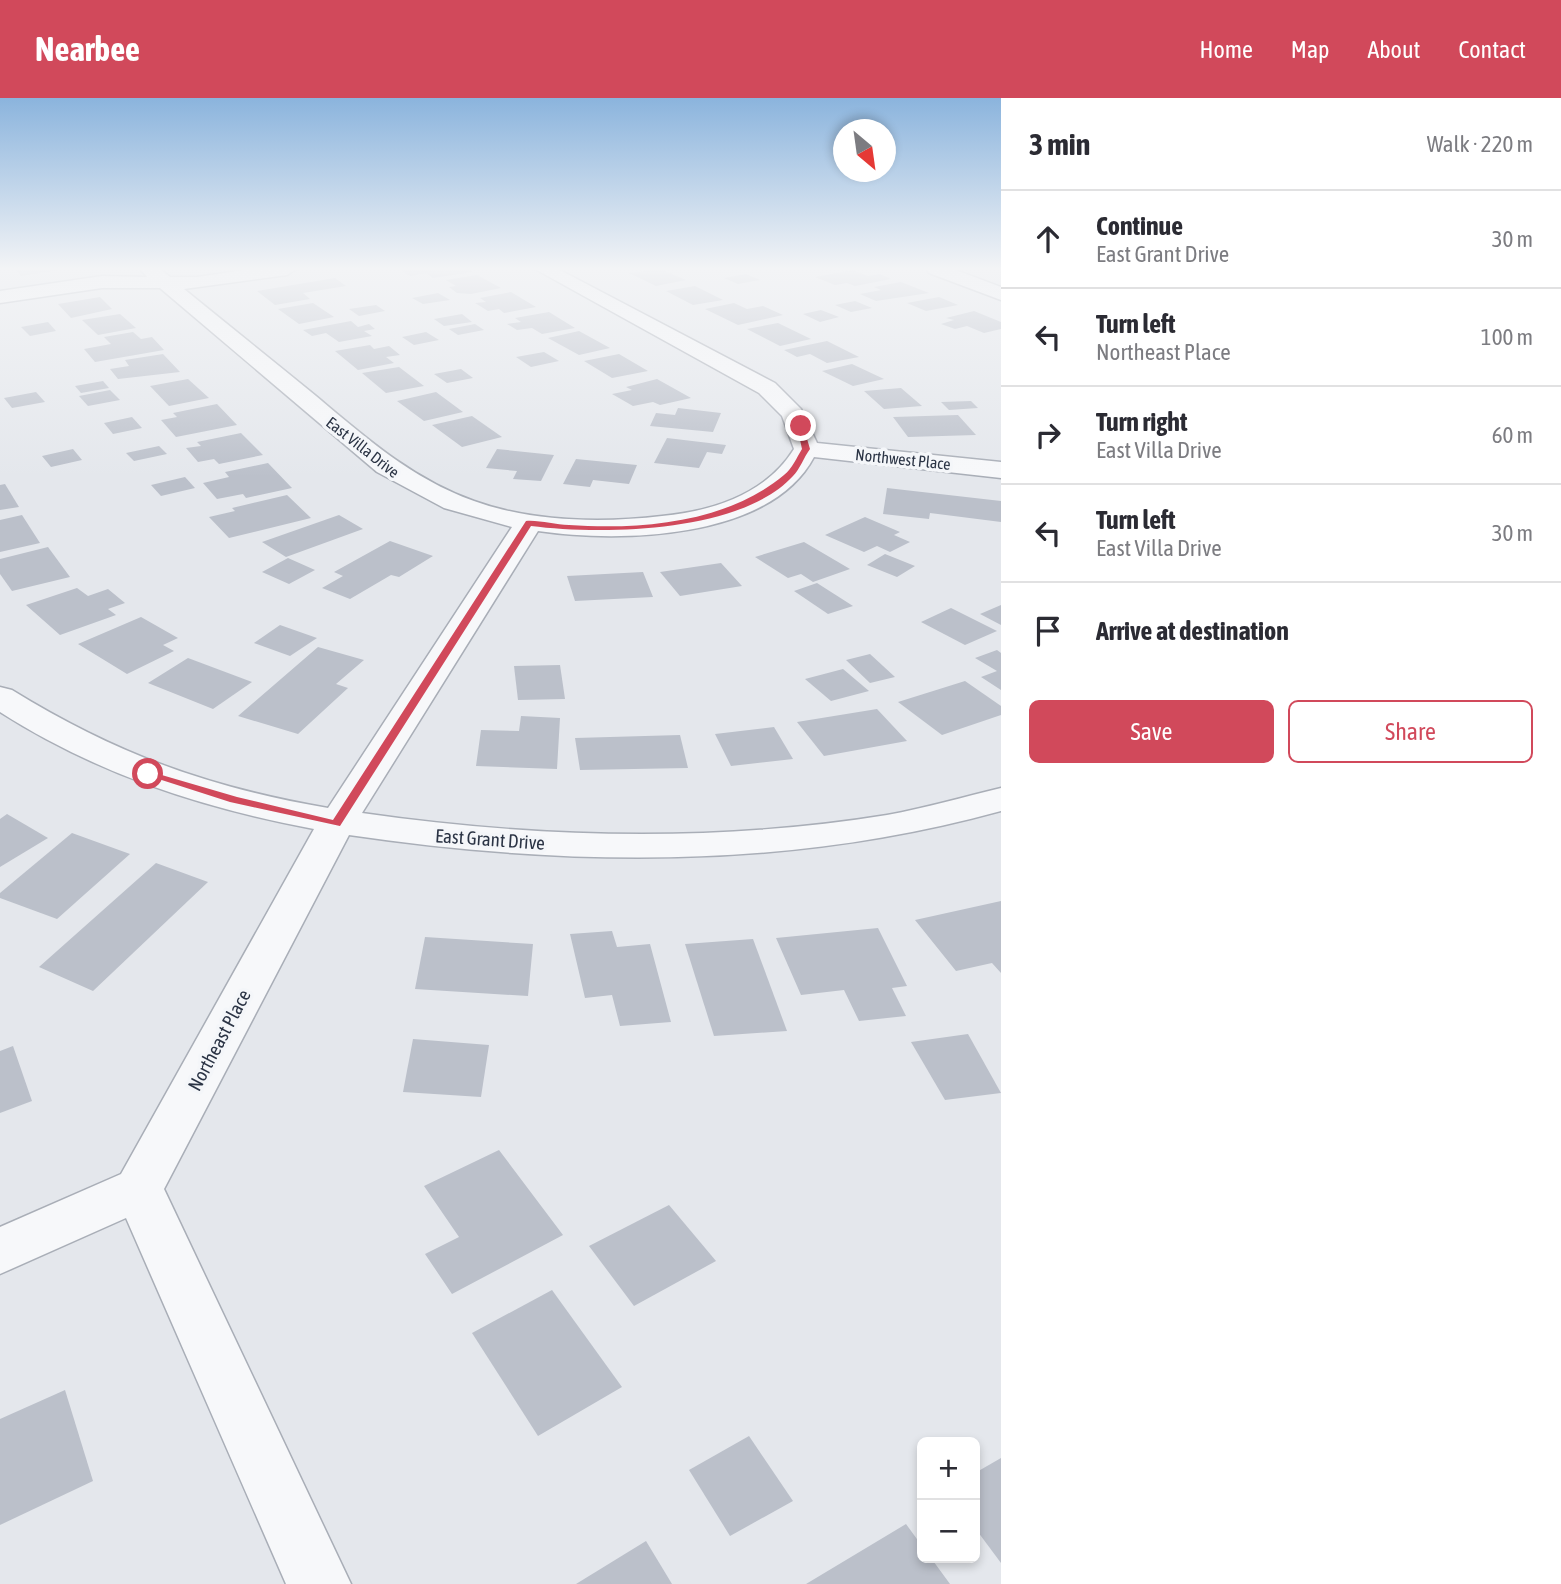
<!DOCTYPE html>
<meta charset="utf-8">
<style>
body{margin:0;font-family:"Asap Condensed",sans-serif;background:#f2f2f3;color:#2b2b33}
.controls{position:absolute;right:21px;bottom:21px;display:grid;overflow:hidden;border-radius:10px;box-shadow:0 4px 10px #0003}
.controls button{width:63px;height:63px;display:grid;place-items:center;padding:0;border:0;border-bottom:2px solid #e1e1e2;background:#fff;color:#2b2b33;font:35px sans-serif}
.compass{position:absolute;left:833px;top:21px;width:63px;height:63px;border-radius:50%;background:#fff;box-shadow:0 4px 10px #0003;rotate:151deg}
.stop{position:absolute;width:21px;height:21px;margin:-16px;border:5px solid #d1495b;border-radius:50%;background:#fff}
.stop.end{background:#d1495b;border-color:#fff;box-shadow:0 2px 7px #0008}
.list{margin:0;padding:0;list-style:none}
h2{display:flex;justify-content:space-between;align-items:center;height:91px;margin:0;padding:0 28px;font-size:30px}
h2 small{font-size:23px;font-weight:400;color:#7c7c81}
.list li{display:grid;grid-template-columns:46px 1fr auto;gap:21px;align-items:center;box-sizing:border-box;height:98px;padding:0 28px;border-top:2px solid #e1e1e2}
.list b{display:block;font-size:26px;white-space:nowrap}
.list p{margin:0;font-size:23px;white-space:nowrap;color:#7c7c81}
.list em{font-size:23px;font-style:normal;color:#7c7c81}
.actions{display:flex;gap:14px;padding:21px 28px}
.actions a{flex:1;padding:16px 0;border:2px solid #d1495b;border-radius:10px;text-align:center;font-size:24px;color:#d1495b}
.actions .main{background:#d1495b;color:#fff}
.icon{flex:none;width:38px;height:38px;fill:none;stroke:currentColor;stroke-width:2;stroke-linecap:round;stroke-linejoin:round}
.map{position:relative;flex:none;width:1001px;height:1486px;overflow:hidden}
header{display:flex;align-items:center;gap:42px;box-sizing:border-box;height:98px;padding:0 35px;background:#d1495b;color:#fff}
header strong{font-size:33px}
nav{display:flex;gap:38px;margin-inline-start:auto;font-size:24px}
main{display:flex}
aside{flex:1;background:#fff}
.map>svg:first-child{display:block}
</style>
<header>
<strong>Nearbee</strong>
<nav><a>Home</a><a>Map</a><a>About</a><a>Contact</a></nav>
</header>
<main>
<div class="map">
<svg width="1001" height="1486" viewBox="0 0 1001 1486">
<rect width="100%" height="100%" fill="#e4e7ec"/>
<!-- building -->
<g fill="#bbc0ca">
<path d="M15,171h43l1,1 -38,6z"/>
<path d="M399,171h68l5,3 -39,6 -7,-5 -16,3z"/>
<path d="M660,171l26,11 -30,6 -27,-13z"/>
<path d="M853,172l15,6 12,-2 11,5 -36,7 -8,-3 -12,2 -20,-8z"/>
<path d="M746,176l14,6 -22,4 -14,-6z"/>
<path d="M477,177l24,13 -30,6 -14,-1 -8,-6 7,-1 -10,-6z"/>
<path d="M335,180l11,8 -43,7 7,6 -35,6 -18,-14z"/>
<path d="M901,184l28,11 -53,8 -16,-7 21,-4 -7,-3z"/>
<path d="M695,188l28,14 -30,5 -27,-14z"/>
<path d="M511,194l25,15 -32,6 -5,-4 -11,2 -13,-8 11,-1 -6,-4z"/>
<path d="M438,195l12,7 -27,4 -11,-6z"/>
<path d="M100,199l12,12 -41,9 -13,-14z"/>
<path d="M939,199l19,8 -32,6 -19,-8z"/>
<path d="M855,203l17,7 -21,4 -16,-7z"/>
<path d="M313,205l21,14 -35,7 -21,-15z"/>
<path d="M734,205l13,6 16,-3 20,9 -45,10 -33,-16z"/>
<path d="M376,207l9,6 -26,5 -10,-7z"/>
<path d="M821,212l18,7 -19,5 -17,-8z"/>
<path d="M974,213l27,11v7l-17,4 -17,-7 -12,3 -14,-5 13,-4 -8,-2z"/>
<path d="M549,214l26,16 -33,6 -10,-6 -15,2 -10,-6 14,-2 -6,-4z"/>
<path d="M120,216l16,14 -38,7 -16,-15z"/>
<path d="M462,216l10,8 -28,4 -10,-7z"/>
<path d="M351,223l7,6 11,-3 6,5 -11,2 8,5 -33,6 -13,-9 -14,3 -9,-6z"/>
<path d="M48,224l8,9 -26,5 -9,-9z"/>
<path d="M778,225l33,16 -31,7 -33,-17z"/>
<path d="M475,226l9,6 -26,5 -9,-6z"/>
<path d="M579,233l31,17 -31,7 -31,-17z"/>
<path d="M133,234l8,7 11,-2 12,13 -69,12 -11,-13 27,-5 -7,-7z"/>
<path d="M426,234l13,8 -25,5 -12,-8z"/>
<path d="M827,243l32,16 -32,6 -17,-9 -13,3 -13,-7z"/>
<path d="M370,247l4,4 15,-3 11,9 -14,2 8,6 -36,7 -23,-19z"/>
<path d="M544,254l15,9 -28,6 -15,-10z"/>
<path d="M163,256l17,18 -62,7 -8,-10 19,-3 -4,-6z"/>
<path d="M619,256l29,17 -36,7 -28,-17z"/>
<path d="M852,266l32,15 -31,7 -31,-15z"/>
<path d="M399,269l25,19 -38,7 -24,-20z"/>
<path d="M461,271l12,9 -26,5 -13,-9z"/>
<path d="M188,281l21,19 -40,8 -19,-20z"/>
<path d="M657,281l34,19 -31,7 -7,-3 -20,4 -21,-12 20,-4 -6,-3z"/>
<path d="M103,283l6,7 -28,5 -6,-7z"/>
<path d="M901,290l21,18 -38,3 -20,-18z"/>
<path d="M110,292l10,10 -32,6 -9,-10z"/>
<path d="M36,294l9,10 -33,6 -8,-10z"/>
<path d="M436,294l27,20 -39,9 -27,-20z"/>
<path d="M971,303l7,7 -29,2 -8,-8z"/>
<path d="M217,306l20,21 -61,12 -15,-17 16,-3 -4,-4z"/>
<path d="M678,310l43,5 -8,19 -63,-6 6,-13 19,2z"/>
<path d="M958,317l18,20 -68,2 -15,-20z"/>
<path d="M472,318l30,21 -40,10 -30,-22z"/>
<path d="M132,319l10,11 -29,6 -9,-11z"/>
<path d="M241,335l22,22 -44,9 -5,-5 -16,3 -12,-14 15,-2 -4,-4z"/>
<path d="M667,340l59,7 -4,9 -15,-2 -8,16 -45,-5z"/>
<path d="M159,348l8,8 -33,7 -8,-8z"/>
<path d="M73,351l9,11 -31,7 -9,-11z"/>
<path d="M497,351l57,6 -13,26 -28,-2 4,-8 -31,-3z"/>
<path d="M576,361l61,6 -8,19 -36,-4 -3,7 -27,-3z"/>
<path d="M268,365l24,25 -46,10 -3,-4 -26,5 -14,-16 26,-6 -4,-5z"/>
<path d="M185,379l10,11 -34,8 -10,-11z"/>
<path d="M5,386l14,23 -19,3v-25z"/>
<path d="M887,390l114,13v21l-71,-9 -1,6 -46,-5z"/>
<path d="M287,397l24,23 -82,20 -20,-21 26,-6 -3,-3z"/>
<path d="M22,417l18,28 -40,9v-32z"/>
<path d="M339,417l24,14 -77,28 -24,-15z"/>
<path d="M865,419l35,15 -6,3 16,7 -20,10 -13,-6 -13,6 -39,-17z"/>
<path d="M390,443l43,15 -34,21 -8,-2 -41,24 -28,-11 21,-12 -9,-4z"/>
<path d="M804,444l46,27 -37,13 -12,-8 -13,4 -33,-21z"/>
<path d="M48,449l22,30 -58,14 -12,-17v-15z"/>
<path d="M885,456l30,12 -18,11 -30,-12z"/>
<path d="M288,460l27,12 -26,14 -27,-12z"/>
<path d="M721,465l21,23 -62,10 -20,-24z"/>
<path d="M643,474l10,25 -78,4 -8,-25z"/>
<path d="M817,485l36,23 -25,8 -34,-23z"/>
<path d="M77,490l11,8 20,-7 17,14 -17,6 8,6 -56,20 -34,-30z"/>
<path d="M1001,507v20l-21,-11z"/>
<path d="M951,510l46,23 -32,14 -44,-23z"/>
<path d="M141,519l37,21 -15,7 11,6 -47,23 -49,-30z"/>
<path d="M280,527l37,13 -27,18 -36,-13z"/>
<path d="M318,549l46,13 -28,24 12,4 -50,46 -60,-18z"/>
<path d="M997,552l4,3v37l-20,-13 16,-6 -22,-13z"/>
<path d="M870,556l25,23 -25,6 -24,-23z"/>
<path d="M188,560l64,24 -39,27 -65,-26z"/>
<path d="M560,567l5,34 -47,1 -4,-34z"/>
<path d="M843,571l26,22 -38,10 -26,-22z"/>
<path d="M965,583l36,25v9l-59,20 -44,-33z"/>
<path d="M877,611l30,32 -83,15 -27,-34z"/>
<path d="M521,618l39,2 -3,51 -81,-3 5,-36 38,1z"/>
<path d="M774,629l19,32 -62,7 -16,-32z"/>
<path d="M680,637l8,33 -108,2 -5,-32z"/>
<path d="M7,716l41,24 -48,29v-48z"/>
<path d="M72,735l58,21 -73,65 -57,-21v-5z"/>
<path d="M156,765l52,19 -115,109 -54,-24z"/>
<path d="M1001,803v72l-9,-10 -36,8 -41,-51z"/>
<path d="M878,830l29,58 -15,2 14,28 -47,5 -15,-31 -43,5 -25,-57z"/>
<path d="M612,833l5,16 33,-3 21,78 -51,4 -8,-31 -27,3 -15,-64z"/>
<path d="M425,839l108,7 -5,52 -113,-7z"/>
<path d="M753,841l34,92 -73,5 -29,-92z"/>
<path d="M968,936l33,59 -56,7 -34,-58z"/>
<path d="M413,941l76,6 -8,52 -78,-5z"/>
<path d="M13,948l19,55 -32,12v-62z"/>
<path d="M499,1052l64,85 -111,59 -27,-40 34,-17 -35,-51z"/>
<path d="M669,1107l47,56 -82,45 -45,-60z"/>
<path d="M552,1192l70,97 -84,49 -66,-103z"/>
<path d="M65,1292l28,91 -93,44v-106z"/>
<path d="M749,1338l44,65 -63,35 -41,-66z"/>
<path d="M1001,1360v105l-26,-35v-55z"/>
<path d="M906,1426l16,22v12h9l19,26h-144z"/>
<path d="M646,1443l26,43h-96z"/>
</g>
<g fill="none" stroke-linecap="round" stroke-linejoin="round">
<defs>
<g id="minor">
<path d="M140,171h20l10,8h27l54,-8h45l-9,6 -103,14c44,36 88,71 132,107 49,41 96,83 158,105 58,21 128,22 188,15 51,-5 104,-22 132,-67l-12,-33 -23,-23 -224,-124h23l217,114 26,26 16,34 184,19v16l-187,-21c-44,83 -195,86 -276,74l-176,282c173,25 352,30 525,2 39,-7 76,-18 114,-27v23c-213,59 -434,56 -652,24l-185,354 187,395h-65l-160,-366 -126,56v-47l121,-53 193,-345c-112,-21 -217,-55 -314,-117v-25l12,3c104,64 195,97 316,118l184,-281 -68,-19 -67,-36 -217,-184h-58l-102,15v-12l102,-15 45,1z"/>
<path d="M927,171h26l48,18v13l-72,-27z"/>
</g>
</defs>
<!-- minor casing -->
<use href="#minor" stroke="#a9aeb7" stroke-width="3"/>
<!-- minor -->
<use href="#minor" fill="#f7f8fa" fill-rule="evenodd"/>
</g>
<!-- sky -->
<linearGradient id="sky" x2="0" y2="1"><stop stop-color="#8bb4dd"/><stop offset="0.45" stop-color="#f3f4f6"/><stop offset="1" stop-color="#f3f4f6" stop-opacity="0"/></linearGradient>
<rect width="1001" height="379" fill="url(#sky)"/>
<!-- route -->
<path fill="#d1495b" d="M803,327l7,24c-6,8 -10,20 -17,27 -52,57 -191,59 -262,50l-191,300 -110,-24 -87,-28 5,-3 89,26 96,23 193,-299c14,-1 29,4 43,4 71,5 158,-2 215,-50 8,-6 13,-18 18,-26l-5,-23z"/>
<g text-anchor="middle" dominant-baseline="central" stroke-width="7" stroke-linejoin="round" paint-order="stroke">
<!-- far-street labels -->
<g font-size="16" fill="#2b3445" stroke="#f4f6f9">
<text transform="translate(363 349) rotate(38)">East Villa Drive</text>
<text transform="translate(903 361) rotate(6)">Northwest Place</text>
</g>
<!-- street labels -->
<g font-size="19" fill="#2b3445" stroke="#f4f6f9">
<text transform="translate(490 741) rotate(4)">East Grant Drive</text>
<text transform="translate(219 942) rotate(-62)">Northeast Place</text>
</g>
</g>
</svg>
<div class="controls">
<button>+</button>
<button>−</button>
</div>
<svg class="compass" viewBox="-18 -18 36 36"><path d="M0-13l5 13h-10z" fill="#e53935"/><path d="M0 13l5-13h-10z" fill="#7c7c81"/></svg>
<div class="stop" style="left:148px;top:676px"></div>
<div class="stop end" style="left:801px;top:328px"></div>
</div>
<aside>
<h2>3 min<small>Walk · 220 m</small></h2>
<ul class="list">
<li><svg class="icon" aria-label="ahead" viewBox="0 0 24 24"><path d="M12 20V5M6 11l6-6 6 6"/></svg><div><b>Continue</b><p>East Grant Drive</p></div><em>30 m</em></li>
<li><svg class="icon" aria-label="left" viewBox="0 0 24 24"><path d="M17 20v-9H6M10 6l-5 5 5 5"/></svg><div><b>Turn left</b><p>Northeast Place</p></div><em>100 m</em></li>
<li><svg class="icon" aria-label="right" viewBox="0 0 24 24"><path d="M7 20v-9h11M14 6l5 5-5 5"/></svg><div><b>Turn right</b><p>East Villa Drive</p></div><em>60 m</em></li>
<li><svg class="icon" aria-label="left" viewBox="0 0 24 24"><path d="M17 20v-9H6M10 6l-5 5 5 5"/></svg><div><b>Turn left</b><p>East Villa Drive</p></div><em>30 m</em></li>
<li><svg class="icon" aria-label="arrive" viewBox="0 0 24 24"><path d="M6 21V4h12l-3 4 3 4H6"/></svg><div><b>Arrive at destination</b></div></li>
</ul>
<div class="actions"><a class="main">Save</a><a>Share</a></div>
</aside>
</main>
